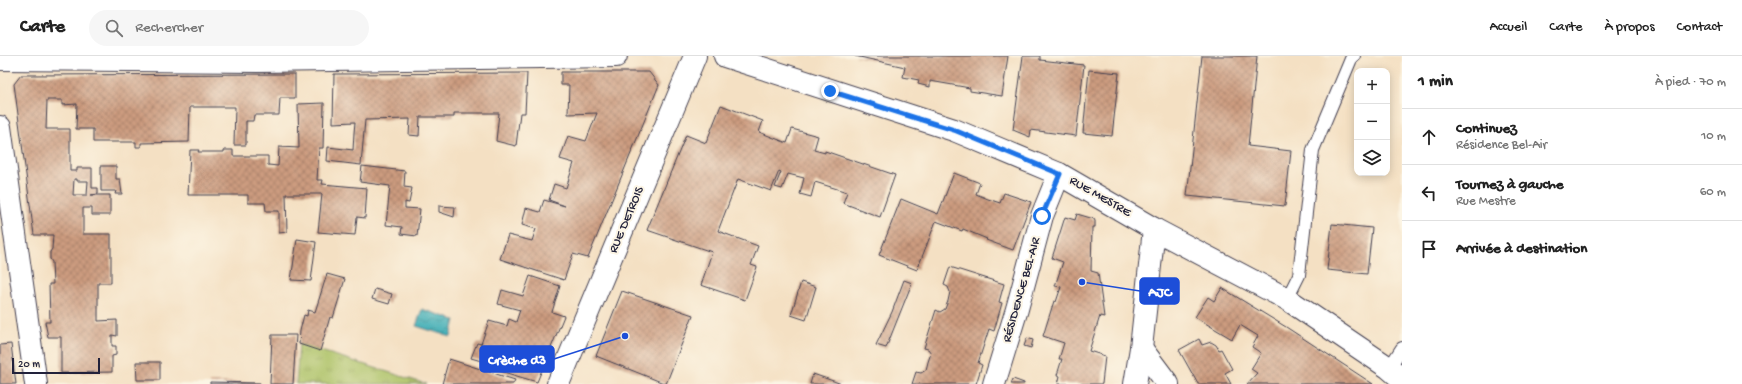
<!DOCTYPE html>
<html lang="fr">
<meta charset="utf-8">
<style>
body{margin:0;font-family:"Gochi Hand",sans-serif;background:#f6f6f6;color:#222}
.controls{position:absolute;right:12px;top:12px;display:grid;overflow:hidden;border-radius:8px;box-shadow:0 2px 10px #0003}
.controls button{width:36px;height:36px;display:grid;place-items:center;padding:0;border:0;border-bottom:1px solid #e0e0e0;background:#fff;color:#222;font:20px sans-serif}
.scale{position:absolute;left:12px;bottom:10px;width:88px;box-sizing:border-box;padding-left:4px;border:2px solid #22223b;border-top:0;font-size:11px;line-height:14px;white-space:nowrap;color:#22223b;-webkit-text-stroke:3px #fcf5e5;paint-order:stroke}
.stop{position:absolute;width:12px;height:12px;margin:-9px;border:3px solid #1a73e8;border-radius:50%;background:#fff}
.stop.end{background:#1a73e8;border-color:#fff;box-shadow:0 1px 4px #0008}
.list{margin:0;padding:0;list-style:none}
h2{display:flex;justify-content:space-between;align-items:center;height:52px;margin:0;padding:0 16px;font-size:17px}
h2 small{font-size:13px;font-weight:400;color:#767676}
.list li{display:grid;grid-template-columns:26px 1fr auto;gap:12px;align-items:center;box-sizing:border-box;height:56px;padding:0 16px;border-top:1px solid #e0e0e0}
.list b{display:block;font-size:15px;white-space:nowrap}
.list p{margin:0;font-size:13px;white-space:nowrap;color:#767676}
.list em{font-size:13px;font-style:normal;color:#767676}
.icon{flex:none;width:22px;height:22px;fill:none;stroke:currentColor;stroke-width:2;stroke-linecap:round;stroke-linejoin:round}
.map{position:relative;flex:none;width:1402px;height:328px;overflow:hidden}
header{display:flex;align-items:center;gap:24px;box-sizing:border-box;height:56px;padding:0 20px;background:#fff;border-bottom:1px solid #e0e0e0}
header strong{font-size:19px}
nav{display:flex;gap:22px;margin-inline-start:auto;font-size:14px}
.search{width:280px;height:36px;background:#f6f6f6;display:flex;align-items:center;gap:10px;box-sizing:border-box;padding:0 14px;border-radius:22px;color:#767676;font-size:15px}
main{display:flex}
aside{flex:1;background:#fff}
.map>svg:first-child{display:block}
</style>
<header>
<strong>Carte</strong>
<div class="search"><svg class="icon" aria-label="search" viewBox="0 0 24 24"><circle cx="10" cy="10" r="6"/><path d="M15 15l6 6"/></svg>Rechercher</div>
<nav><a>Accueil</a><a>Carte</a><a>À propos</a><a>Contact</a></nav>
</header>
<main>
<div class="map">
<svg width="1402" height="328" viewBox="0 0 1402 328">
<defs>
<pattern id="grass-tufts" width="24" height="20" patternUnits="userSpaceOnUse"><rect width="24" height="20" fill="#adc267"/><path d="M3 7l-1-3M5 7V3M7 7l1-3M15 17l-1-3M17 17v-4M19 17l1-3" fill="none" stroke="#95a65a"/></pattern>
<pattern id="water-waves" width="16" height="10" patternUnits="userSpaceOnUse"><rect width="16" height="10" fill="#3bacb5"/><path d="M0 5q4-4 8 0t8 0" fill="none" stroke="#318c94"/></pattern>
<pattern id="building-cross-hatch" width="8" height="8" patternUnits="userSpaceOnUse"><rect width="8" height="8" fill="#cc9b7f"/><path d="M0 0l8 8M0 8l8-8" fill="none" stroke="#a57e69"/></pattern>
</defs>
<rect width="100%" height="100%" fill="#fcf5e5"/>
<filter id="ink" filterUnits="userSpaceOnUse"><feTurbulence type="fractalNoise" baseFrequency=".025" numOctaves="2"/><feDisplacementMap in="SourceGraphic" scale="8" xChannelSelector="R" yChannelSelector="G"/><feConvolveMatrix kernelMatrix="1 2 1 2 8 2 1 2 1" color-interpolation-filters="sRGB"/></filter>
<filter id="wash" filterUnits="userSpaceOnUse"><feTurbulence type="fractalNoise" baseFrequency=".012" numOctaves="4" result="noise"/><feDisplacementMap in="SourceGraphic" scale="16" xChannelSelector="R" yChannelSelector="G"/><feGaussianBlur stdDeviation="0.9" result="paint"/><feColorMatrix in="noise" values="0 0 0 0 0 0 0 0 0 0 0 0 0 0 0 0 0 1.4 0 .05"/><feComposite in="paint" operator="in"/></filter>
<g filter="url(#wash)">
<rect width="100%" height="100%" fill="#f4e0c3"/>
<!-- grass -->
<path fill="url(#grass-tufts)" stroke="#687251" d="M299,288l127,40h-130z"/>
<!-- water -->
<path fill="url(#water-waves)" stroke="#2e6778" d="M422,253l33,11 -4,17 -35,-11z"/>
<g id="blocks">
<!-- building -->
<g fill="url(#building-cross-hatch)" fill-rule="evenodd">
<path d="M855,0h153l-6,40 -32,-5v-3l-40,-7v6l-12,-3 1,-4 -16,-3 2,-10z"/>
<path d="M1023,0h17v4l44,5 -8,71 -45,-6 -1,7 -17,-7z"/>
<path d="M1202,0h55l-9,90 43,5 -6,55 -98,-10z"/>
<path d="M1089,14l30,3 -7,63 -29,-3z"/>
<path d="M561,16h88l10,13 -71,173 -15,-4 -9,26 -64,-21 8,-24 24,6 4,-12 -14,-4 4,-17 14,4 4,-12 21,6 -16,-6 5,-16 12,4 8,-25 -14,-4 8,-23 18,5 11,-28 -29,1 1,-29h-8z"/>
<path d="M527,17l-2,40h-5l-4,33 -20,-5 3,-28h-45v4h-34l-1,19 -10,-1 1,-16 -45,1 -4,45 -34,-4 1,-14 25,3 1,-17 1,-11 -22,1 1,-49z"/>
<path d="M295,18v24h-15l-1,17h-25l-1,6h-7v24h-12l1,-38h-45l-1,35 -48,1v4h-5v-5h-43v-13h-17l1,-25 -15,1v-5h-15l-1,29h24v42h7v-3h15v20h6v6l-7,1h19v20h-18v-7h-9v26h28v49h-13v38l19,-1v16l-5,-1v11h4v9l-4,1v16l-51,1v-36h-13l-3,-15h5l-1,-38h4l-1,-22 -2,-3v-7l2,-3 1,-14h-19l-20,-151 7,-9zM74,123h3v2h11l-1,14h-14z"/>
<path d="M324,47l-1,45h-4l-2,32h6l-1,4 45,4 -2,30 -8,-1 -2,18 -37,-3 4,-38h-36l1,38 -8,1v-22h-13l-1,-8h-17v-8h-60l2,-45h9l-1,2h26v-2h9v6h35v9l10,1 1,-19 20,1 -1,-44z"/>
<path d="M721,49l42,16 -4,11 28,11 5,-14 26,7 -4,14 11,3v-2l70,24 -15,42 -37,-14 4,-11 -32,-10 -4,15 -11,-3 4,-16 -16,-4 -6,15 -7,-2 6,-15 -2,-1 -8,20 -33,-12 -20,52 40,15 -7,19 6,2 -12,33 -44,-15 11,-33 -65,-22 39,-95 20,8z"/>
<path d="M101,110h15v13h4l2,15h-7l1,-3h-15z"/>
<path d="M362,110l43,5 -1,16 8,1 -3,15 -4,-1v6l15,1 -3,27 -16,-2 1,-7 -16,-2 4,-39 -30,-4z"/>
<path d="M954,117l26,10 -4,11 12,5 12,4 4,-10 27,9 -18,48 -27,-10 1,-1 -24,-10 -1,2 -26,-10 -19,49 -38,-15 22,-56 37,15z"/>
<path d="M439,150l16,1 -1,10 -15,-5z"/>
<path d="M1077,158l17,5 1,2v6h-3l-1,44 7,2 6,44 -4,-1 -11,35 16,5 -3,28h-44l2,-8 -3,-1 5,-16h-3l5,-16 -21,-7 11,-35 2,1 5,-15 -6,-1 8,-24 -11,-4 13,-41 10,3z"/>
<path d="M1332,168l40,4 -5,46 -40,-4z"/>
<path d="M297,183l19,3 -5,39 -20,-1z"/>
<path d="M950,211l54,17 -5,18 3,1 -8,28 -5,-2 -11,34 4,2 -6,19h-64l4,-12 5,1 5,-3 2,-8 3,-9 -3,-4 -4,-1 12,-38 4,2 5,-3 3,-8 2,-9 -2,-5 -4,-2z"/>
<path d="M327,218l18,5 -12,39 -3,-1 -10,34 -21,-7 1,-13 4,-16 3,1 1,-6 7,2z"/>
<path d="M530,220l30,10 -8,26 12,4 -27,66 -37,-11 2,-4 -31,-9 6,-15 4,1 8,-23 18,5 2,-7 7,3 4,-12 -22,-6 4,-14 21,6z"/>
<path d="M904,224l8,3 -26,65 -10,-3 16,-33z"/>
<path d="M801,226l15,5 -10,33 -15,-5z"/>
<path d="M1222,232l64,39 87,57h-126l10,-11 -6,-4 10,-16 -9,-6 6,-11 -18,-11 -8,14 -37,-22 13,-20 6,4z"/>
<path d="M375,233l17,5 -3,10 -17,-5z"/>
<path d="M622,235l71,24 -27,69 -70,-28z"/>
<path d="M272,279h24l-3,49h-23z"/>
<path d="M1027,282l6,2 -2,8 -7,-2z"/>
<path d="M1199,283l3,6 9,-3 5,3 3,5 2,-1 11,20 -7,4 6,11h-33l-19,-34z"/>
<path d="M11,288l5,40h-16v-39z"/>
<path d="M449,303l66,21 -2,4h-71z"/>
<path d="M136,306h24v18h-23z"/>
<path d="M813,318l29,10h-32z"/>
<path d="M1013,323l11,4v1h-13z"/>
<path d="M210,326l50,1v1h-50z"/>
</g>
</g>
</g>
<g filter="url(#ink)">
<use href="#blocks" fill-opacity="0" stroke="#423e4f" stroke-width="1"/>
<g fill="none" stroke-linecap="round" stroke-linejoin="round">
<defs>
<g id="lane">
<path d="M1287,243l12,-24 14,-125 38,-91 3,-3"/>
<path d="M1389,312l13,-20"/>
</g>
<g id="street">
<path d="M725,0l229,74 105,44 95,55 133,70 102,69 13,11"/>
<path d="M0,3l258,2 358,-5"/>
<path d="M0,71l36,257"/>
<path d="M1141,292l27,36"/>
<path d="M558,328l137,-328"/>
<path d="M994,328l23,-75 25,-93 17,-42"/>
<path d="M1135,328l6,-36 13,-119"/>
</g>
</defs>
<!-- lane casing -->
<use href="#lane" stroke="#423e4f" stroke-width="14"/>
<!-- street casing -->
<use href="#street" stroke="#423e4f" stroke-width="24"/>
<!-- lane -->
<use href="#lane" stroke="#fff" stroke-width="12"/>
<!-- street -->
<use href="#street" stroke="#fff" stroke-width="22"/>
</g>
</g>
<g fill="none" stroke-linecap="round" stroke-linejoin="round" filter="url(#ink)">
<!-- route -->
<path stroke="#1a73e8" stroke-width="5" d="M830,35l124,39 106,44 -18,42"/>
</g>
<g text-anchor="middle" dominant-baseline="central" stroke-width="4" stroke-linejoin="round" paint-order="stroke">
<!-- street labels -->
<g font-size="13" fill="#22223b" stroke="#fcf5e5">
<text transform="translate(1100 141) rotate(30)">RUE MESTRE</text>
<text transform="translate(627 164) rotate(-67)">RUE DETROIS</text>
<text transform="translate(1022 234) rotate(-74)">RÉSIDENCE BEL-AIR</text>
</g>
</g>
<!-- callouts -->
<path fill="none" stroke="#1d4ed8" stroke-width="1.5" d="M1082 226L1140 235M625 280L554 303"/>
<g fill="#1d4ed8" stroke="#fcf5e5" stroke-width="1.5">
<circle cx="1082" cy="226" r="4"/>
<circle cx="625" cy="280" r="4"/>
</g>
<g fill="#1d4ed8" stroke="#1d4ed8" stroke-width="1.5">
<rect x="1140" y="222" width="39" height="26" rx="4"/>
<rect x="480" y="290" width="74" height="26" rx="4"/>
</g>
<g font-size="14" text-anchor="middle" font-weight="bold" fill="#fff">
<text x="1160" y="240">AJC</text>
<text x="517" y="308">Crèche d3</text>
</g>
</svg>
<div class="controls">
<button>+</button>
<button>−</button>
<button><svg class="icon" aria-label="layers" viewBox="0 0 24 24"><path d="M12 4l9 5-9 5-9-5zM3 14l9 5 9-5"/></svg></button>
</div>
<div class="scale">20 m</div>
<div class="stop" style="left:1042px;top:160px"></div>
<div class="stop end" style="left:830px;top:35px"></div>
</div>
<aside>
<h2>1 min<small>À pied · 70 m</small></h2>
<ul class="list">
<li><svg class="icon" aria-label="ahead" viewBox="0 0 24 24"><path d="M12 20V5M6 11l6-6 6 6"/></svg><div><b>Continuez</b><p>Résidence Bel-Air</p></div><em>10 m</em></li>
<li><svg class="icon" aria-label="left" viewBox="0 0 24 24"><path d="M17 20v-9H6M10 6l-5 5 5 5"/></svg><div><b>Tournez à gauche</b><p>Rue Mestre</p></div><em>60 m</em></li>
<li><svg class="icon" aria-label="arrive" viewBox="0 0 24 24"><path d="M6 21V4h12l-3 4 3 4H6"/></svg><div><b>Arrivée à destination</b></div></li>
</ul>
</aside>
</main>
